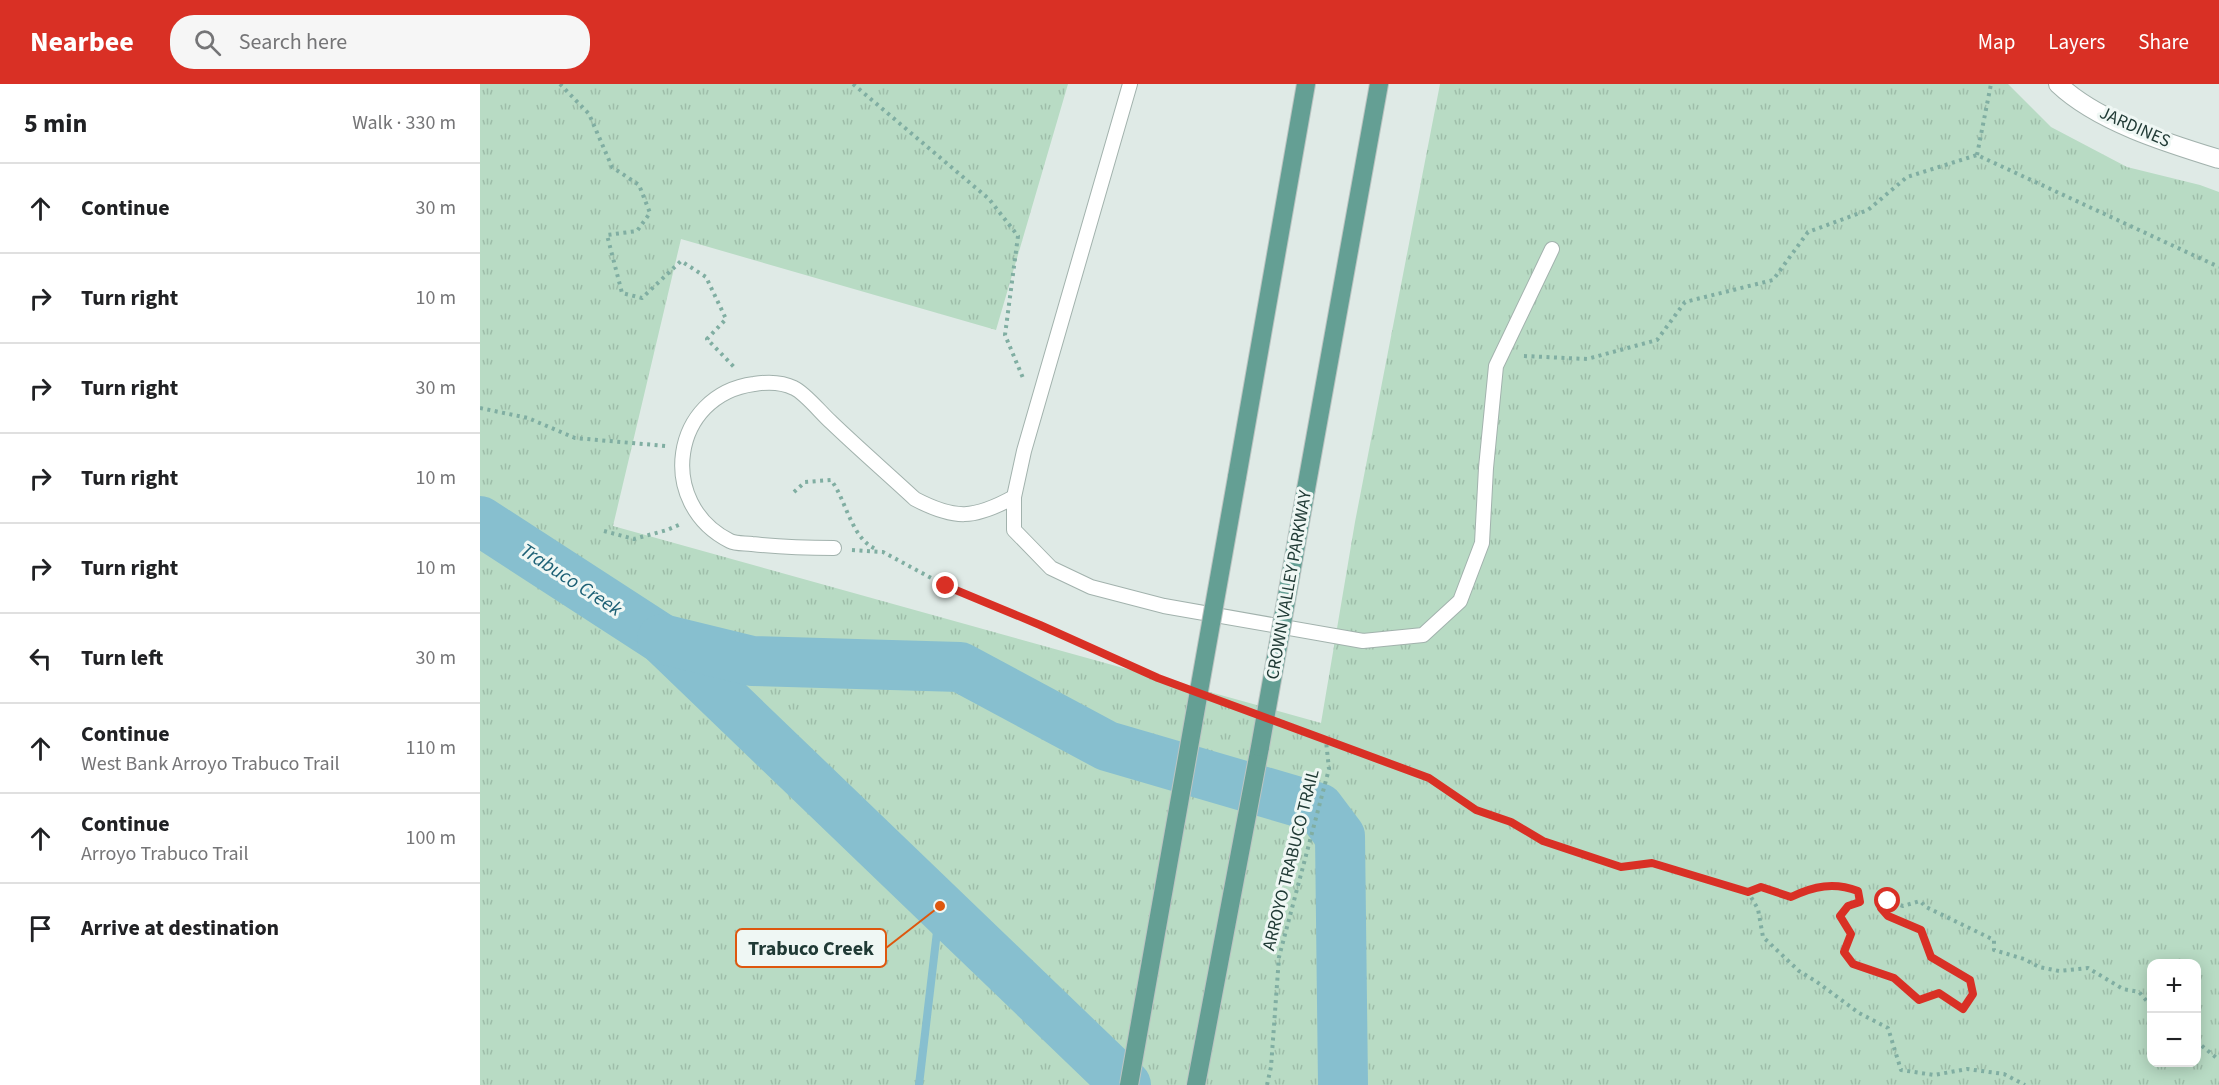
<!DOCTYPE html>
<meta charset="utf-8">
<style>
body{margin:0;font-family:"Source Sans 3",sans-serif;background:#f6f6f6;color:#202124}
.controls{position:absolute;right:18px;bottom:18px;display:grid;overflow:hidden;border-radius:12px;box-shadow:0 3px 15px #0003}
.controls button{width:54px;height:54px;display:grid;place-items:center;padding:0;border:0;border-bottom:2px solid #e0e0e0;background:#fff;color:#202124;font:30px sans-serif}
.stop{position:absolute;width:18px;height:18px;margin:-14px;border:4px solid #d93025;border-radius:50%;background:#fff}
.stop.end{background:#d93025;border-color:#fff;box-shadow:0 2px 6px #0008}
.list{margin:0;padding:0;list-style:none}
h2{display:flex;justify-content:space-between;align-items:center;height:78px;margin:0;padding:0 24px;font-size:26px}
h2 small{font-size:20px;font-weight:400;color:#757577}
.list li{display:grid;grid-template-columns:39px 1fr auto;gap:18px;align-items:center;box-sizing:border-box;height:90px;padding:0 24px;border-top:2px solid #e0e0e0}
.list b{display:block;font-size:22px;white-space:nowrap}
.list p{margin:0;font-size:20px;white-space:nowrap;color:#757577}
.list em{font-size:20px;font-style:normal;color:#757577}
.icon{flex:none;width:33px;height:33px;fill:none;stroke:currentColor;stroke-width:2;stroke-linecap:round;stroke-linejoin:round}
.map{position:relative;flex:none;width:1739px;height:1001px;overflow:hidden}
header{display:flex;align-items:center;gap:36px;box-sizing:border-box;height:84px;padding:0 30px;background:#d93025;color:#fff}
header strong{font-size:28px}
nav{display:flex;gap:33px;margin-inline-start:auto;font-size:21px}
.search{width:420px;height:54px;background:#f6f6f6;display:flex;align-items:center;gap:15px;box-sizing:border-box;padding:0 21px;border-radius:24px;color:#757577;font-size:22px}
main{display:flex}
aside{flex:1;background:#fff}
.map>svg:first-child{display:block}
</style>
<header>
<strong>Nearbee</strong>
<div class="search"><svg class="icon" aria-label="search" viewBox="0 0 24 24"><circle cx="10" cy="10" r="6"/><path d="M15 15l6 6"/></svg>Search here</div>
<nav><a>Map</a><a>Layers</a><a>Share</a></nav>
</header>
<main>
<aside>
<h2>5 min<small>Walk · 330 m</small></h2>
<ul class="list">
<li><svg class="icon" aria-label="ahead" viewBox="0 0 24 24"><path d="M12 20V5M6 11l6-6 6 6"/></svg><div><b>Continue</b></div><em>30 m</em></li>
<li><svg class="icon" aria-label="right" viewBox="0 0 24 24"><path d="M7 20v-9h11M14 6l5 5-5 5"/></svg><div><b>Turn right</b></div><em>10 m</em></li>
<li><svg class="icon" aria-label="right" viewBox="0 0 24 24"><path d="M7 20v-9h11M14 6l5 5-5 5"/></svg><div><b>Turn right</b></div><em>30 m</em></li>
<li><svg class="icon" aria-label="right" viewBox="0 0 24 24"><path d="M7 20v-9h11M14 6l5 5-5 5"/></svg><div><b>Turn right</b></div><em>10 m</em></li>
<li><svg class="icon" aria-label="right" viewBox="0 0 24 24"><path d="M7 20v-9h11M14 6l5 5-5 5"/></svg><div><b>Turn right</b></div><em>10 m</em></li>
<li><svg class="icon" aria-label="left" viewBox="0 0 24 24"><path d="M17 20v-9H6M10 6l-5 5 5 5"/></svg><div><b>Turn left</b></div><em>30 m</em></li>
<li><svg class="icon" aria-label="ahead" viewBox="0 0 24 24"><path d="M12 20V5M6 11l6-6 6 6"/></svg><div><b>Continue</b><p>West Bank Arroyo Trabuco Trail</p></div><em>110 m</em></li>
<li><svg class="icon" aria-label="ahead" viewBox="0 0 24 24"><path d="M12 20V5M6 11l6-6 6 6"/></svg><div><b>Continue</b><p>Arroyo Trabuco Trail</p></div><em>100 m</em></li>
<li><svg class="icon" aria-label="arrive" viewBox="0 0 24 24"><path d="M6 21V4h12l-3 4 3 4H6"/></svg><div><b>Arrive at destination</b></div></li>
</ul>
</aside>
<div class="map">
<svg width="1739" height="1001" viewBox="0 0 1739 1001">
<defs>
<pattern id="grass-tufts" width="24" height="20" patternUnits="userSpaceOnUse" patternTransform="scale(1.5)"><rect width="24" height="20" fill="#b8dbc4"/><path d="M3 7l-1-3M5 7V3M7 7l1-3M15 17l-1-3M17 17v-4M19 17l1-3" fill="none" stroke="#9ebda9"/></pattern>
</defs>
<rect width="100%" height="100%" fill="#dfeae6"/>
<!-- grass -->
<path fill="url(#grass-tufts)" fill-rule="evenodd" d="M0,0h588l-72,246 -315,-91 -68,287 708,197 34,-201 85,-438h568l43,43 76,40 73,18 19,7v893h-1739zM1672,880h44v98h-44z"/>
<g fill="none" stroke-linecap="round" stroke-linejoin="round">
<!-- stream -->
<path stroke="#87bfcf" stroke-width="8" d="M439,1001l21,-179"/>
<!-- river -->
<g stroke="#87bfcf" stroke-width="50">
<path d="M0,437l182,118 464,446"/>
<path d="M182,555l90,22 208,6 147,79 212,62 21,28 3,249"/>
</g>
<defs>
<g id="service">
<path d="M650,0l-106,367 -10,46v33l37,38 40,19 73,19 199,35 60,-6 37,-34 22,-58 4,-75 10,-102 56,-117"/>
<path d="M354,464c-28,0 -55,-1 -82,-4 -7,-1 -16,0 -22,-3 -74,-37 -59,-146 24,-157 12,-2 28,-2 40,4 11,5 27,25 37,34 27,26 56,51 84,77 40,21 59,20 99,-2"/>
</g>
<path id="minor" d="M1578,0c40,38 109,59 161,75"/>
<g id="primary">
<path d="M757,393l69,-393"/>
<path d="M826,405l73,-405"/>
<path d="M716,1001l64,-338"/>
</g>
</defs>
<!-- service casing -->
<use href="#service" stroke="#a2b2ad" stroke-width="16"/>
<!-- minor casing -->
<use href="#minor" stroke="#a2b2ad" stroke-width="20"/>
<!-- primary casing -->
<use href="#primary" stroke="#bcc4c2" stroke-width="20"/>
<!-- path -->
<g stroke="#80aea2" stroke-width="4" stroke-dasharray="3 4.5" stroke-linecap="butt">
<path d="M80,0l29,30 23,53 27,18 11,28 -13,18 -30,4 15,58 20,5 39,-37 25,16 20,42 -19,20 29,30"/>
<path d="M373,0l136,115 29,37 -13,99 18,43"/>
<path d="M1497,71l14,-71"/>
<path d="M1044,272l63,3 70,-19 28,-38 88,-22 35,-48 60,-22 39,-33 70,-22 242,112"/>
<path d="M0,324l48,10 47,20 91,8"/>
<path d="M314,408l11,-10 26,-2c16,21 20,60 47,70"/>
<path d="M124,447l30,8 33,-9 14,-6"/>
<path d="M372,466l31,2 63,34 94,39 138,61"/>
<path d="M739,617l27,10"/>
<path d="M807,642l142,52 47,32 35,12 32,19 46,17 32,9 31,-4 96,29 10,17 5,28 36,34 18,11 42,31 29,15 13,42 33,5 33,-6 37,5 21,11"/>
<path d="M1268,808l13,-5 30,10c22,-11 43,-15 67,-6l2,11 -12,3 -8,11 11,18 -7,18 9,12 41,14 25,22 20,-7 24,16 10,-15 -3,-14 -39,-23 -10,-27 -32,-14 -8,-8 7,-7 15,5 17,-5 6,6 68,33v10l30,9 15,8 20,4 29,-3 35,21 16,3 13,15"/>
<path d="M1716,957l23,19"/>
<path d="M787,1001l4,-18 8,-110 50,-188 -3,-28"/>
</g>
<!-- service -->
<use href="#service" stroke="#fff" stroke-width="14"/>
<!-- minor -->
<use href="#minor" stroke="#fff" stroke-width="18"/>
<!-- primary -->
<use href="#primary" stroke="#649f94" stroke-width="18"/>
<defs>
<g id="primary-bridge">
<path d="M780,663l46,-258"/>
<path d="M649,1001l108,-608"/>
</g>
</defs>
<!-- primary-bridge casing -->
<use href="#primary-bridge" stroke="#bcc4c2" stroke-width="20" stroke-linecap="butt"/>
<!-- primary-bridge -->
<use href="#primary-bridge" stroke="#649f94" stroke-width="18"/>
</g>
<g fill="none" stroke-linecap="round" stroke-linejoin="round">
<!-- route -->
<path stroke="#d93025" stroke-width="8" d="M466,502l94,39 118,53 271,100 47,32 35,12 32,19 78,26 31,-4 96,29 13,-5 30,10c23,-11 43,-15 67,-6l2,11 -12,4 -8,10 11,18 -7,18 9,12 41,14 25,22 20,-7 24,16 10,-15 -3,-14 -39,-23 -10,-27 -33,-14 -7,-8 7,-7"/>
</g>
<g text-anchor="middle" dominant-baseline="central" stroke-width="6" stroke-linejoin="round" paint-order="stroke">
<!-- street labels -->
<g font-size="18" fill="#203a35" stroke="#eff7f4">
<text transform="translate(1655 43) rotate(24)">JARDINES</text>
<text transform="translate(809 501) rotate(-80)">CROWN VALLEY PARKWAY</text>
<text transform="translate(811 776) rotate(-76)">ARROYO TRABUCO TRAIL</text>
</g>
<!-- water labels -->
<g font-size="20" font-style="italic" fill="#1c6075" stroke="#eff7f4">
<text transform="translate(91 496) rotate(33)">Trabuco Creek</text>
</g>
</g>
<!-- callouts -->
<path fill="none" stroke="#de570e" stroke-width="2" d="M460 822L406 864"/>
<circle fill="#de570e" stroke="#eff7f4" stroke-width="2" cx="460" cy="822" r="6"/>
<rect fill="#eff7f4" stroke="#de570e" stroke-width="2" x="256" y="845" width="150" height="38" rx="6"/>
<g font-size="20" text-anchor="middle" font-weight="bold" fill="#203a35">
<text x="331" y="871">Trabuco Creek</text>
</g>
</svg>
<div class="controls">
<button>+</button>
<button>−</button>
</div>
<div class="stop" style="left:1408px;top:817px"></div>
<div class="stop end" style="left:466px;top:502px"></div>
</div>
</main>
